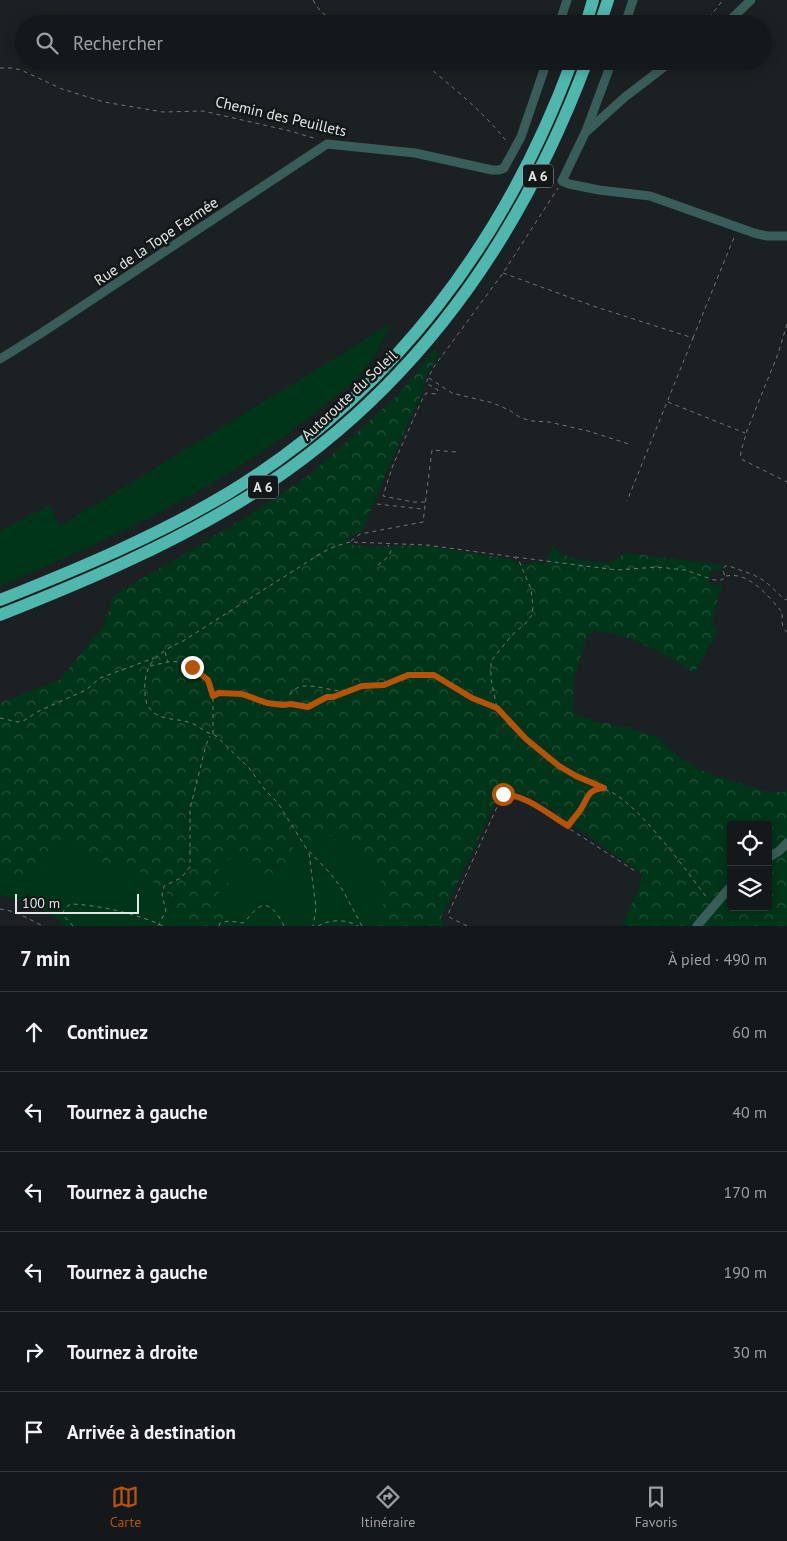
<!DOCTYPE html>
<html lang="fr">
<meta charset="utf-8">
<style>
body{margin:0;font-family:"PT Sans",sans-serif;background:#1d2123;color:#f1f3f6}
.controls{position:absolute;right:15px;bottom:15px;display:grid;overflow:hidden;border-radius:5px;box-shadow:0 2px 12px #0003}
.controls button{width:45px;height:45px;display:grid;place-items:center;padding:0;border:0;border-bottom:1px solid #333739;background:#14181a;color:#f1f3f6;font:25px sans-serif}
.scale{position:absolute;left:15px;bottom:12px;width:124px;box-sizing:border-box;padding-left:5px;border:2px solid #e2e6e7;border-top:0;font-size:14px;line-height:18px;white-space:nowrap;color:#e2e6e7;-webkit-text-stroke:4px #121718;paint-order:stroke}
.stop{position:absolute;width:15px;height:15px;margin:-11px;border:4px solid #b45309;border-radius:50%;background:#fff}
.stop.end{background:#b45309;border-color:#fff;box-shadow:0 1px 5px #0008}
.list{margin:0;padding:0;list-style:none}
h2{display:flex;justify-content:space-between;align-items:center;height:65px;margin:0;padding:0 20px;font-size:21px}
h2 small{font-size:16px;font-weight:400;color:#9da0a2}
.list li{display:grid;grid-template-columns:32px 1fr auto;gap:15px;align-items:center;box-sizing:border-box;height:80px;padding:0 20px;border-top:1px solid #333739}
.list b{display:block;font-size:19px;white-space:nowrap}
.list em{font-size:16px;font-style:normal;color:#9da0a2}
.icon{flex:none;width:28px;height:28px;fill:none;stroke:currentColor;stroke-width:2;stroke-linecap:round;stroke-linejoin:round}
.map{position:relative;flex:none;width:787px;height:926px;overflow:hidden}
.search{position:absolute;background:#14181a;box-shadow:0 2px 12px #0003;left:15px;right:15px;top:15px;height:55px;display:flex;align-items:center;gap:12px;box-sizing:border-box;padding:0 18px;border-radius:28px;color:#9da0a2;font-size:19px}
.sheet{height:545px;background:#14181a}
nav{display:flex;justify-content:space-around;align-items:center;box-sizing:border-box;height:70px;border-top:1px solid #333739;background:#14181a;font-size:14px;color:#9da0a2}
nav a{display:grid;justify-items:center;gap:2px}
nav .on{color:#b45309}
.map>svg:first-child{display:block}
</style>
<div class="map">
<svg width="787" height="926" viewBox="0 0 787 926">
<defs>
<pattern id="forest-crowns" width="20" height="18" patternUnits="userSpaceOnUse" patternTransform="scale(1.25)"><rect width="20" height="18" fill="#003519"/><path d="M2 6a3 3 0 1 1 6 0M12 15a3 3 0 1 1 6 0" fill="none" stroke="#25523a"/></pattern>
</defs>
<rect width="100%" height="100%" fill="#1b2022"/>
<!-- grass -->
<g fill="#003519">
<path d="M392,323c-8,15 -16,33 -27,46 -18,21 -42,37 -63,54 -93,71 -195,117 -302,163v-55l50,-27 10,22z"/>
<path d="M297,835h4l10,11h5l4,-8 15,-3 2,4 -5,17 12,-14 8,-3 6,15 21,16 4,20v28l-22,8h-143l2,-7 13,-6 -16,-14 1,-6 12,-4 -12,-5 -7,-5 18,-20 14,-4 18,11 7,13c5,-17 15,-33 29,-44z"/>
<path d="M70,845l33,23 12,2 9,-10 43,33 17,32 -1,1h-117c-21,-19 -39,-25 -66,-31v-16l22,1 25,-13 9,-19z"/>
</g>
<!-- forest -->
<path fill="url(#forest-crowns)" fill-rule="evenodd" d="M435,349l4,5 -14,23 -1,9 -4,12 -24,51 -34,82 -15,8 1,5 23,3 51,-2 88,14c8,6 15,8 24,2l12,2 6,-16c3,2 6,5 10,7 7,5 38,10 47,8 6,-2 12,-7 18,-9l95,12 -1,5h-7l-4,3 -1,10 14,4 -6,13 -5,25 6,6 -24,42c-26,-18 -68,-41 -100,-42l-6,4 -14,42 -1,36 22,8 36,7 26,9 23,21 25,14 56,18 10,2h14l2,-2v136h-165l19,-44 1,-8 -105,-74 -27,-10 -9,1 -59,125 1,10h-82l22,-8v-28l-4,-20 -21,-16 -6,-15c-11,4 -15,15 -26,18l-4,-2 1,-8 13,-8 -1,-4 -15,3 -4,8h-5l-10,-11h-4l-5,4 4,25h-24l1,14 -5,1 -7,-13 -18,-11 -14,4 -18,20 7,5 7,-3 6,4 -1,4 -12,4 -1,6 16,14 -1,6h-12l-2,7h-35l1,-2 -17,-31 -43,-33 -9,10 -12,-2 -33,-23 -14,3 -9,19 -25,13 -22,-1v-176l59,-23 44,-53 11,-32 127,-75 71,-47 87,-79zM731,825h37v82h-37z"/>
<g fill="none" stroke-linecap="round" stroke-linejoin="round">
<!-- path -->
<g stroke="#717677" stroke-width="1" stroke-dasharray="4 4" stroke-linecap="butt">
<path d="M313,0c12,21 20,18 41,24"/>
<path d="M704,24l19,-24"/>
<path d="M421,61c30,25 62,50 86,81"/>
<path d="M0,68h12l9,2 41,19 42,13 59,10 40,-1 87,20 27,8"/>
<path d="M503,273l93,34 97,31 -66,163"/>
<path d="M787,324l-9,30 -32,79c-1,9 -7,18 -5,26l46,23"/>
<path d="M693,338l42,-103"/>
<path d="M429,378l23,15 41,10 16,7 12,8 11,3 17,1 39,9 44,14"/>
<path d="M668,402l77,31"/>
<path d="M425,502h-12l-30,-6 10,-31 29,-65 4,-7 10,1 2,-4 -12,-7 7,-15 70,-95 55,-85"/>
<path d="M377,504l45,5 3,-1"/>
<path d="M351,541l9,-7 63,-12 9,-72 24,2"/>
<path d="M515,557l102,13 40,-3 10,1 18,2 29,10h7l4,-2 -2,-9 2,-3h4l25,9 12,7 18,17 3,1"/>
<path d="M378,565l10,-8 3,-6 -3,-6"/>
<path d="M726,576c23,-5 43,21 56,36 1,7 -2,15 5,20"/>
<path d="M165,652l3,10c13,-3 33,7 40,18 3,4 4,11 5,15"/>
<path d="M150,666l18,-4"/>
<path d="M290,695c10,-19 40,-2 57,-4 5,-1 10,-3 15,-4 8,-2 16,-1 23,-3 7,-1 12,-5 18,-7 9,-4 22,-3 31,-2l38,23 24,10"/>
<path d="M0,718l18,4 7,-2 14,-9 47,-21 14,-12 54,-20"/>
<path d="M213,734v-38l6,-3 23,1 25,9 16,2 8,-1 17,3 19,-10h6l12,-5"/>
<path d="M568,826c5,-7 22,-35 27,-37 29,-9 96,89 113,110"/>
<path d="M309,853l7,55 -3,18"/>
<path d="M0,909l15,3 28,14"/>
<path d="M73,926l-10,-11c0,-6 4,-9 8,-11 28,1 67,10 92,22"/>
<path d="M158,926l8,-15 -4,-16 2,-9 17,-8 9,-11v-58l16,-64 4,-9"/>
<path d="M219,926l1,-3 9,-2 14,2c6,-5 9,-11 15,-15 11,-9 22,9 26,18"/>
<path d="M318,926c12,-7 28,-7 40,0"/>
<path d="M362,926l-20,-37 -12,-16 -24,-25 -28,-45 -12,-12 -17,-23 -34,-33c-9,-1 -15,-9 -24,-12 -13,-5 -25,-2 -37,-10 -7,-6 -9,-12 -9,-21 -2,-30 14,-40 38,-51l140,-89 13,-6 14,-4 77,3 87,12 5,4 12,28 2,18 -1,8 -6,8 -14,12 -21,26v18l6,29 29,31 33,27 17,10 28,12"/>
<path d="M467,926l-18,-9v-5l54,-118h8l17,8 107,69"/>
</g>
<!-- minor -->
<g stroke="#395e5a" stroke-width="9">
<path d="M559,24l8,-24"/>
<path d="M625,24l8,-24"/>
<path d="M726,24l25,-24"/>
<path d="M672,61l-47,36 -40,36 -23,48 7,3 30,6 51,6 104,37 13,3h20"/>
<path d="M586,131l26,-70"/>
<path d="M0,359l40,-25 287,-190 88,9 77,17h7l5,-2 17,-31 26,-76"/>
<path d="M768,858l11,-7 8,-8"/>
<path d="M697,926l34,-40"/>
</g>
<!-- highway -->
<g stroke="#4fb7ad" stroke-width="12">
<path d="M586,24l7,-24"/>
<path d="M600,24l8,-24"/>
<path d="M0,600c78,-31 157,-64 230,-108 163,-100 276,-252 342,-431"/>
<path d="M0,615c81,-32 161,-66 236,-111 171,-103 282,-258 351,-443"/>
</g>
</g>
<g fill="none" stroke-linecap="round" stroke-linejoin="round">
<!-- route -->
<path stroke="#b45309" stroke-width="6" d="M192,667l16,13 5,16 6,-3 23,1 25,9 16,2 8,-1 17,3 19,-10h6l29,-11 22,-1 24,-10h26l38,23 25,10 29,31 33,27 17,10 28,12c-17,2 -15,8 -23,21 -4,6 -9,11 -13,17 -20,-12 -42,-31 -65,-32"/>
</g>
<g text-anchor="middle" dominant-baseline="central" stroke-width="5" stroke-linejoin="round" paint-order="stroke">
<!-- shield labels -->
<g fill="#121718" stroke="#a4a8a9" stroke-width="1">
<rect x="523" y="164.5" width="30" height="23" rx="4"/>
<rect x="248" y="475.5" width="30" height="23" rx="4"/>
</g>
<g font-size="14" font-weight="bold" fill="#e2e6e7">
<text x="538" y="176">A 6</text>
<text x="263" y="487">A 6</text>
</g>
<!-- street labels -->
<g font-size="15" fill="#e2e6e7" stroke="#121718">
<text transform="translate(281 116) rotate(13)">Chemin des Peuillets</text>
<text transform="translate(156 241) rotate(-34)">Rue de la Tope Fermée</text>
<text transform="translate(349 395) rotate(-43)">Autoroute du Soleil</text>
</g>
</g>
</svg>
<div class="controls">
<button><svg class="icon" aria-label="locate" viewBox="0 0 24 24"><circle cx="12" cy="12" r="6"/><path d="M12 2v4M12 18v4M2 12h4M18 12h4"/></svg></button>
<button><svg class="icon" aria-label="layers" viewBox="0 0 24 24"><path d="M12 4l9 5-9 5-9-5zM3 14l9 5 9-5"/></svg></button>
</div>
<div class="scale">100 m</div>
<div class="stop" style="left:503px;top:794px"></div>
<div class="stop end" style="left:192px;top:667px"></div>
<div class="search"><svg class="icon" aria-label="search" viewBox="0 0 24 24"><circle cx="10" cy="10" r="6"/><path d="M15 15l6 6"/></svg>Rechercher</div>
</div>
<section class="sheet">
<h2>7 min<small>À pied · 490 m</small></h2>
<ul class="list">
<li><svg class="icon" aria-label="ahead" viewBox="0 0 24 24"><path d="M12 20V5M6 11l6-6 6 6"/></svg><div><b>Continuez</b></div><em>60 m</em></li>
<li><svg class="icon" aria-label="left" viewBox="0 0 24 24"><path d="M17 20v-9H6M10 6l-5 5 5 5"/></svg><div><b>Tournez à gauche</b></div><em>40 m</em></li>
<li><svg class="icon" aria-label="left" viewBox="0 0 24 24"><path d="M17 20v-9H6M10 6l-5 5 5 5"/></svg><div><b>Tournez à gauche</b></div><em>170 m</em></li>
<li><svg class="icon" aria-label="left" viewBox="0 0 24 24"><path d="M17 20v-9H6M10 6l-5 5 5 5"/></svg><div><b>Tournez à gauche</b></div><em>190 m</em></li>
<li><svg class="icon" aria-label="right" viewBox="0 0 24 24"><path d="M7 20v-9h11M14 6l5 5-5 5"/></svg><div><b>Tournez à droite</b></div><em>30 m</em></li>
<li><svg class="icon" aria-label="arrive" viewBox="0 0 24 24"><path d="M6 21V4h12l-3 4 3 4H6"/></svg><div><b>Arrivée à destination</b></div></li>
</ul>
</section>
<nav>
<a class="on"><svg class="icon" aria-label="map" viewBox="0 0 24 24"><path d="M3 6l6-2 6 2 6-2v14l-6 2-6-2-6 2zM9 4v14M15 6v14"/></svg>Carte</a>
<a><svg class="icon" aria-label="directions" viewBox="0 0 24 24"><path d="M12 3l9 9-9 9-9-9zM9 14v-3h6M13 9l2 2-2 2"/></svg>Itinéraire</a>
<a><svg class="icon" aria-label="saved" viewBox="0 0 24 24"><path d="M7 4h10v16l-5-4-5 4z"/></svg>Favoris</a>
</nav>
